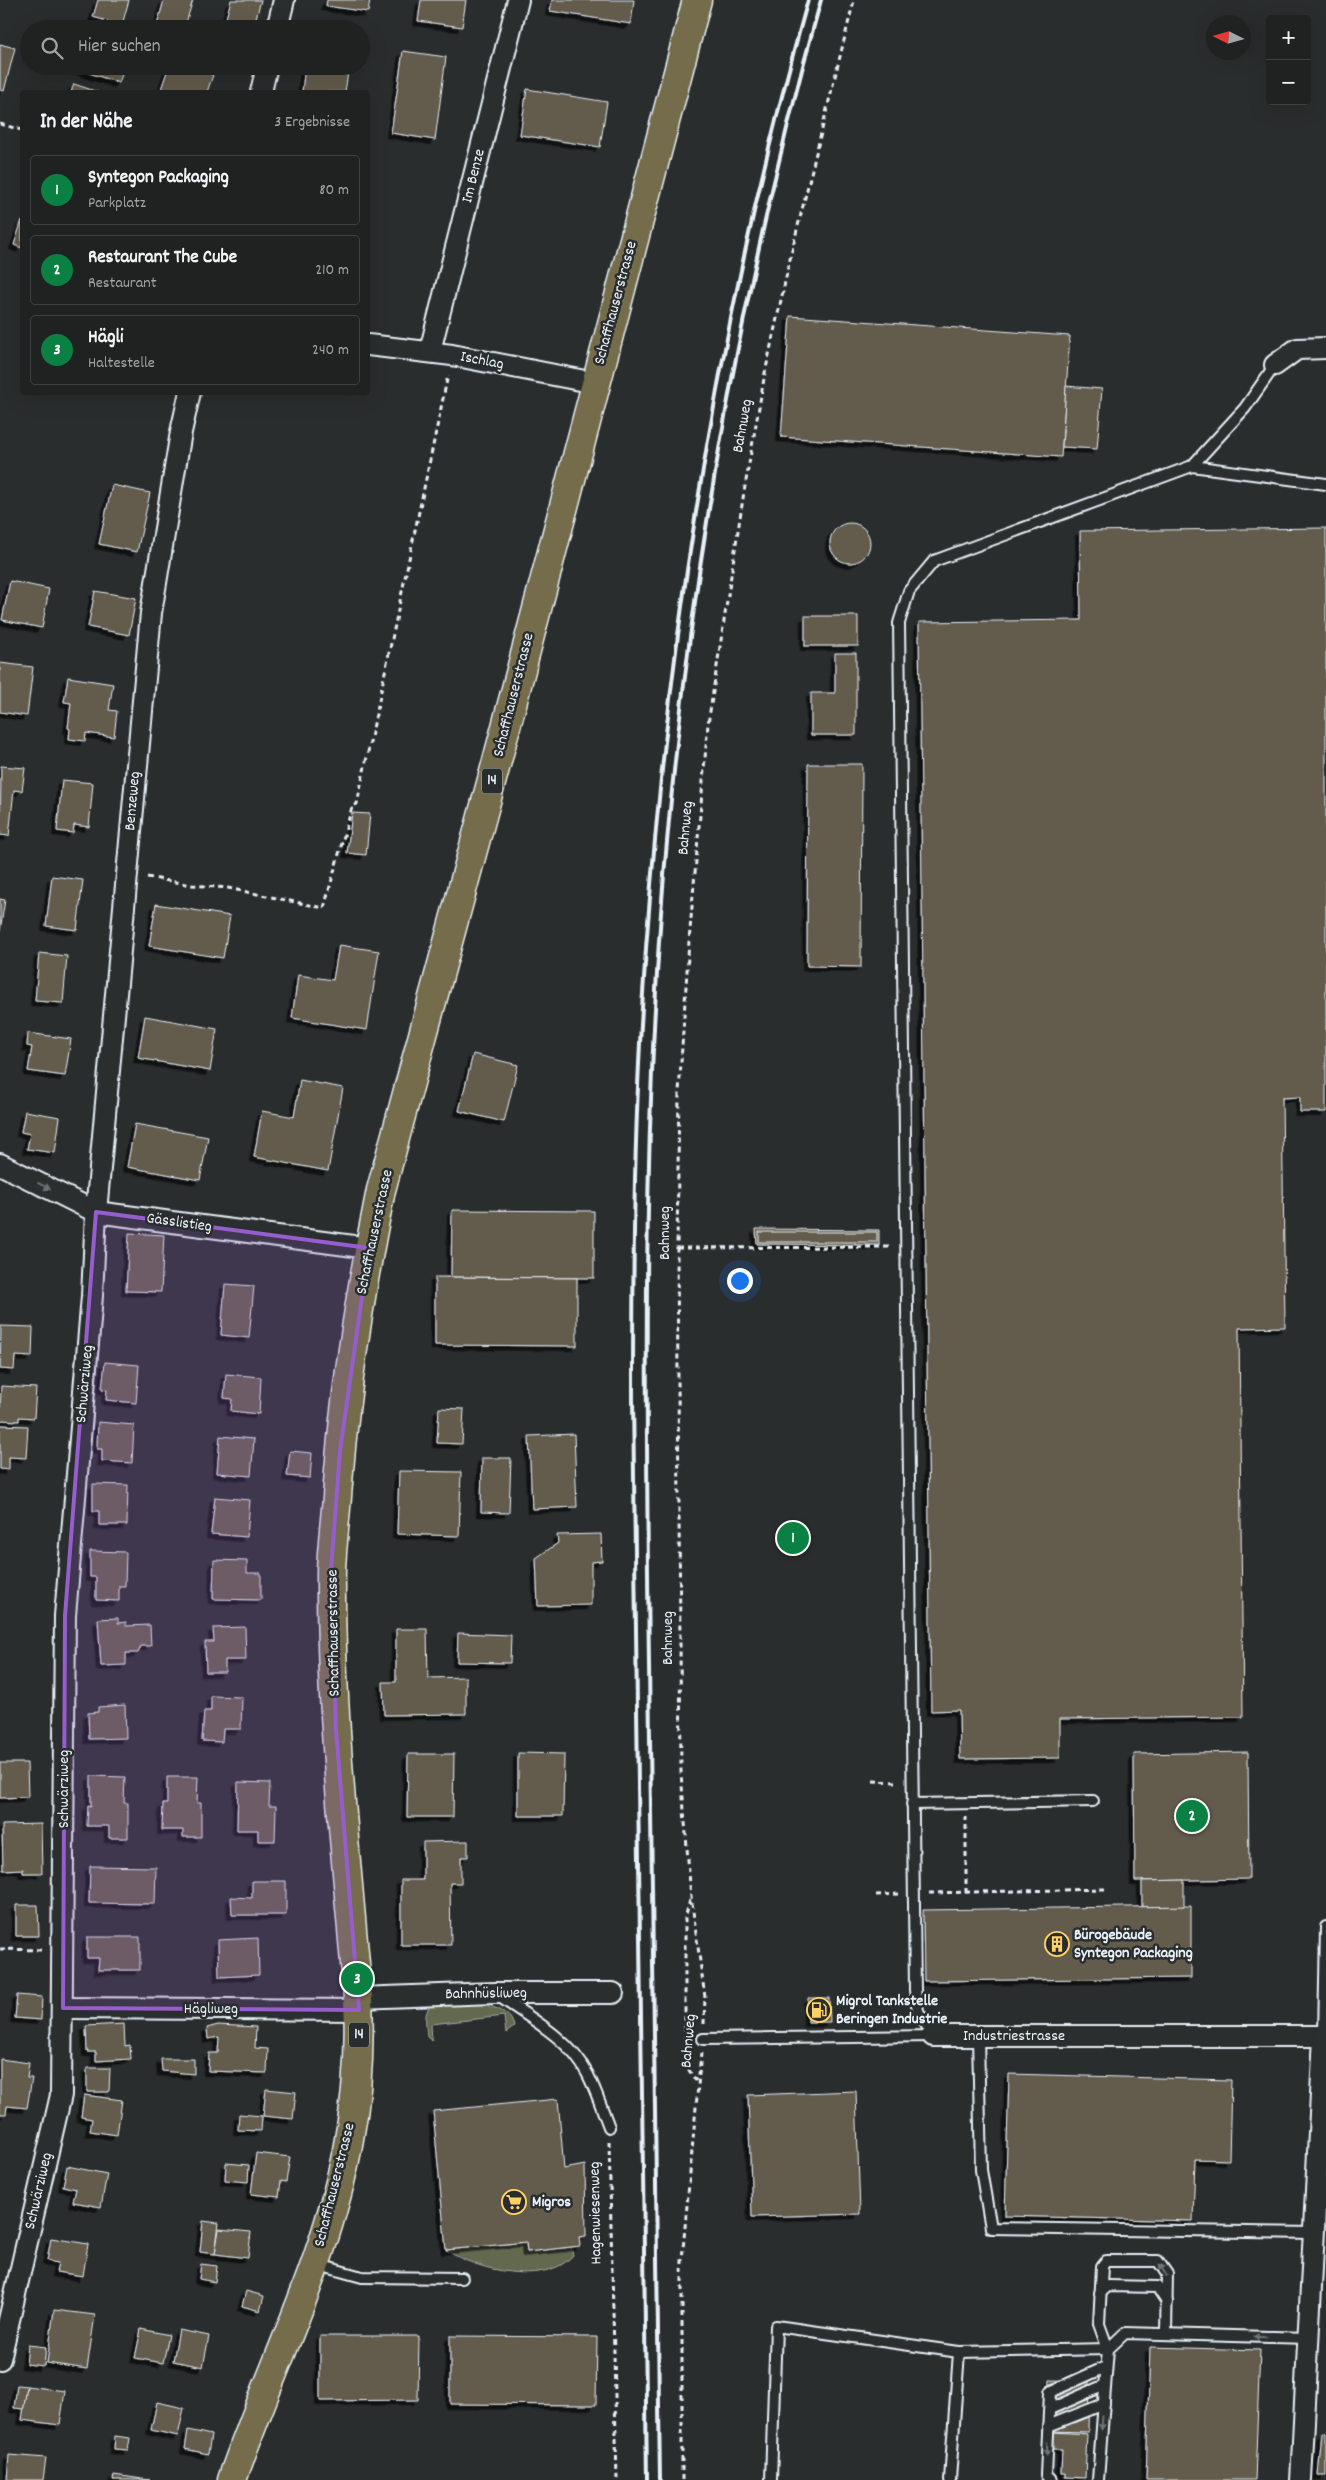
<!DOCTYPE html>
<html lang="de">
<meta charset="utf-8">
<style>
body{margin:0;font-family:Dekko,sans-serif;background:#2d2f2f;color:#f1f3f6}
.controls{position:absolute;right:15px;top:15px;display:grid;overflow:hidden;border-radius:5px;box-shadow:0 5px 20px #0002}
.controls button{width:45px;height:45px;display:grid;place-items:center;padding:0;border:0;border-bottom:1px solid #3d3f40;background:#202222;color:#f1f3f6;font:25px sans-serif}
.compass{position:absolute;left:1206px;top:15px;width:45px;height:45px;border-radius:50%;background:#202222;box-shadow:0 5px 20px #0002;rotate:275deg}
.you{position:absolute;left:739px;top:1280px;width:18px;height:18px;margin:-12px;border:4px solid #fff;border-radius:50%;background:#1a73e8;box-shadow:0 0 0 8px #1a73e833}
.badge{display:grid;place-items:center;width:32px;height:32px;border-radius:50%;background:#0b8043;color:#fff;font-size:16px;font-weight:700}
.pin{position:absolute;translate:-50% -50%;border:2px solid #fff;box-shadow:0 1px 5px #0006}
.list{margin:0;padding:0;list-style:none}
h2{display:flex;justify-content:space-between;align-items:center;height:65px;margin:0;padding:0 20px;font-size:21px}
h2 small{font-size:16px;font-weight:400;color:#a2a4a5}
.list li{display:grid;grid-template-columns:32px 1fr auto;gap:15px;align-items:center;box-sizing:border-box;height:70px;margin:0 10px 10px;padding:0 10px;border:1px solid #3d3f40;border-radius:5px}
.list b{display:block;font-size:19px;white-space:nowrap}
.list p{margin:0;font-size:16px;white-space:nowrap;color:#a2a4a5}
.list em{font-size:16px;font-style:normal;color:#a2a4a5}
.icon{flex:none;width:28px;height:28px;fill:none;stroke:currentColor;stroke-width:2;stroke-linecap:round;stroke-linejoin:round}
.map{position:relative;flex:none;width:1326px;height:2480px;overflow:hidden}
.search{position:absolute;background:#202222;box-shadow:0 5px 20px #0002;left:20px;top:20px;width:350px;height:55px;display:flex;align-items:center;gap:12px;box-sizing:border-box;padding:0 18px;border-radius:28px;color:#a2a4a5;font-size:19px}
.panel{position:absolute;background:#202222;box-shadow:0 5px 20px #0002;left:20px;top:90px;width:350px;height:305px;border-radius:5px}
.map>svg:first-child{display:block}
</style>
<div class="map">
<svg width="1326" height="2480" viewBox="0 0 1326 2480">
<defs>
<filter id="shadow"><feDropShadow dx="-4.5" dy="4.5" stdDeviation="0" flood-color="#0009"/></filter>
</defs>
<rect width="100%" height="100%" fill="#2a2d2e"/>
<filter id="ink" filterUnits="userSpaceOnUse"><feTurbulence type="fractalNoise" baseFrequency=".02" numOctaves="2"/><feDisplacementMap in="SourceGraphic" scale="10" xChannelSelector="R" yChannelSelector="G"/><feConvolveMatrix kernelMatrix="1 2 1 2 8 2 1 2 1" color-interpolation-filters="sRGB"/></filter>
<g filter="url(#ink)">
<!-- green -->
<g fill="#62694f" stroke="#a5ada4">
<path d="M436,2002c21,0 74,-2 78,25l-8,6 -2,-17 -73,8 1,17 -5,-4c-1,-15 -5,-28 9,-35z"/>
<path d="M526,2242l1,10 44,-5 2,8c-26,32 -98,15 -127,-5z"/>
</g>
<!-- building -->
<g fill="#645c4d" stroke="#e8f1f8" filter="url(#shadow)">
<path d="M98,0h31l-7,25 -29,-8z"/>
<path d="M164,0h29l-9,29h-28z"/>
<path d="M231,0h30l-8,29h-30z"/>
<path d="M327,0h43l-2,12 -42,-6z"/>
<path d="M421,0h45l-4,27 -44,-6z"/>
<path d="M552,0h82l-3,24 -81,-13z"/>
<path d="M0,44l15,4 -11,43 -4,-1z"/>
<path d="M403,51l43,6 -11,83 -44,-7z"/>
<path d="M78,66h47l-6,17 -42,-14z"/>
<path d="M169,66h17l27,9 -6,17h-47z"/>
<path d="M305,66h44l-4,26h-43z"/>
<path d="M74,84l24,8h-27z"/>
<path d="M527,89l80,13 -7,45 -80,-12z"/>
<path d="M22,220v28l-8,-3z"/>
<path d="M790,316l280,20 -9,121 -280,-20z"/>
<path d="M1066,386l36,3 -5,60 -35,-2z"/>
<path d="M112,485l38,8 -13,59 -38,-8z"/>
<circle cx="850" cy="543" r="20"/>
<path d="M1326,528v584h-26v-15l-18,1 3,229 -46,1 4,389 -183,2v39l-100,1 -1,-49 -28,1 -12,-1089 162,-2 -1,-89z"/>
<path d="M10,581l39,8 -7,39 -40,-8z"/>
<path d="M95,591l41,7 -7,37 -41,-8z"/>
<rect x="805" y="616" width="53" height="30"/>
<path d="M835,653h21v82h-45v-42h24z"/>
<path d="M0,663l33,4 -6,49 -27,-4z"/>
<path d="M68,677l45,7 -4,26 8,1 -3,26 -28,-4 -1,8 -16,-2 1,-10 -2,-1 3,-25 -7,-1z"/>
<path d="M808,764h54l-1,203 -54,-1z"/>
<path d="M1,766l24,2 -3,23 -8,-1 -5,46 -9,-1z"/>
<path d="M62,780l31,3 -4,44 -15,-2 -1,8 -16,-2z"/>
<path d="M352,813l18,1 -4,41 -19,-2z"/>
<path d="M52,876l31,4 -6,50 -31,-4z"/>
<path d="M0,899l5,1 -5,31z"/>
<path d="M156,904l74,12 -7,42 -74,-12z"/>
<path d="M339,945l40,6 -12,79 -75,-12 6,-43 35,5z"/>
<path d="M39,953l28,3 -4,47 -28,-2z"/>
<path d="M145,1016l72,13 -7,42 -72,-13z"/>
<path d="M28,1033l43,6 -6,37 -37,-5 4,-24 -5,-1z"/>
<path d="M473,1054l45,11 -14,57 -45,-11z"/>
<path d="M300,1080l43,8 -15,83 -74,-14 8,-46 32,6z"/>
<path d="M25,1111l35,6 -5,36 -28,-4 3,-15 -9,-2z"/>
<path d="M135,1124l73,13 -8,43 -73,-13z"/>
<path d="M452,1210l142,1v67l-143,-1z"/>
<path d="M756,1229l123,1v15l-122,-1z"/>
<rect x="759" y="1232" width="118" height="10"/>
<path d="M129,1233l35,2 -3,57 -35,-1z"/>
<path d="M435,1277l142,1v68l-142,-1z"/>
<path d="M225,1284l29,2 -5,52 -28,-3z"/>
<path d="M1,1326l32,1 -1,30 -17,-1 -1,14 -14,-1z"/>
<path d="M105,1362l34,3 -3,38 -30,-3 1,-10 -5,-1z"/>
<path d="M226,1374l35,3 -2,37 -28,-3 1,-12 -8,-1z"/>
<path d="M1,1386l35,2 -2,30 -15,-1v4l-19,-1z"/>
<path d="M439,1408l25,1 -2,35 -25,-1z"/>
<path d="M98,1422l36,3 -2,38 -30,-2v-12h-5z"/>
<path d="M0,1425l28,1 -2,32 -17,-1v13l-9,-1z"/>
<path d="M574,1434l3,73 -45,2 -3,-73z"/>
<path d="M220,1436l34,3 -3,37 -34,-3z"/>
<path d="M290,1451l22,2 -2,25 -23,-2z"/>
<path d="M482,1458h29l-2,55 -28,-1z"/>
<path d="M399,1471l62,1 -2,64 -62,-2z"/>
<path d="M93,1484l35,1 -1,40h-28v-14h-6z"/>
<path d="M215,1497l35,3 -3,37 -36,-3z"/>
<path d="M601,1534l1,27 -11,1v43l-53,1 -2,-48 22,-15 -1,-8z"/>
<path d="M90,1551l36,1 -1,34h-6v15l-23,-1v-23h-6z"/>
<path d="M214,1560l33,1v12h14v27l-48,-1z"/>
<path d="M118,1618v5l8,-1v4l24,-1 1,21h-10l-3,7h-12v12l-25,1 -3,-47z"/>
<path d="M245,1627l1,33h-21v12h-19l-1,-30h9l-1,-14z"/>
<path d="M396,1629h31l1,49 38,-1v37l-82,1 -1,-33h13z"/>
<path d="M458,1633l53,2 -1,28 -53,-1z"/>
<path d="M211,1696l31,1 -1,32h-18l-1,13 -20,-1 2,-30h7z"/>
<path d="M125,1705l1,33 -37,1 -1,-26 10,-1v-5z"/>
<path d="M1248,1752l1,127 -114,2 -1,-127z"/>
<path d="M518,1753l46,1 -1,62h-45z"/>
<path d="M408,1754h46l-1,63h-46z"/>
<path d="M0,1763h27l1,34 -28,1z"/>
<path d="M91,1776l34,1 -1,26h4v35h-19v-12h-22l1,-21 3,1z"/>
<path d="M167,1777h31l-1,26h4v34h-18v-7h-21l1,-26h4z"/>
<path d="M238,1782l32,1 -1,23h7l-1,35h-17v-11h-21z"/>
<path d="M41,1824l1,49h-19v-4l-20,1 -1,-45z"/>
<path d="M468,1841v16h-7v26h-11l1,62h-50v-65h22v-38z"/>
<path d="M90,1866l66,1 -1,37 -66,-1z"/>
<path d="M1184,1880v27h-42v-26z"/>
<path d="M252,1881h34v34h-54l-1,-18 21,1z"/>
<path d="M16,1905h22l1,31h-23z"/>
<path d="M1191,1906v72l-267,3 -1,-71z"/>
<path d="M87,1937h53v33h-42l1,-12h-12z"/>
<path d="M258,1938l1,37 -40,2 -1,-37z"/>
<path d="M17,1995l25,2 -1,23 -26,-2z"/>
<path d="M808,1998h21l1,24h-22z"/>
<path d="M124,2024l1,22 5,-1 1,14 -35,2v-9h-9l-1,-26z"/>
<path d="M218,2025l38,2 -1,21 13,1 -1,24 -59,-2 1,-18h9l1,-16 -11,2 -1,-11z"/>
<path d="M0,2059l29,4 -2,15h5l-5,30 -20,-2 -1,8h-6z"/>
<path d="M161,2059h33v15l-32,-3z"/>
<path d="M87,2068h23l-1,24h-22z"/>
<path d="M1009,2074l222,6 -2,80 -34,-1 -2,62 -188,-5z"/>
<path d="M266,2089l30,3 -3,27 -30,-3z"/>
<path d="M856,2091l4,123 -108,3 -4,-122z"/>
<path d="M84,2095l38,5 -5,35 -27,-4 2,-12 -11,-2z"/>
<path d="M558,2099l6,70 21,-4 1,71 -7,1 1,9 -53,6 -1,-10 -80,8 -13,-139z"/>
<path d="M239,2114l23,2 -1,15 -23,-1z"/>
<path d="M256,2153l34,4 -4,25 -5,-1 -2,16 -28,-3z"/>
<path d="M226,2163l23,2 -1,17 -23,-2z"/>
<path d="M67,2166l40,8 -6,33 -28,-5 3,-13 -13,-3z"/>
<path d="M203,2221l16,2 -4,31 -15,-2z"/>
<path d="M219,2229l32,3 -3,26 -33,-4z"/>
<path d="M51,2238l37,6 -5,32 -27,-4 2,-9 -11,-2z"/>
<path d="M201,2264l16,2 -2,16 -16,-3z"/>
<path d="M246,2291l18,5 -4,15 -18,-5z"/>
<path d="M54,2310l41,5 -8,54 -40,-6z"/>
<path d="M141,2329l28,6 -6,28 -28,-5z"/>
<path d="M179,2330l30,6 -6,31 -30,-6z"/>
<path d="M320,2336h99l-1,64 -98,1z"/>
<path d="M450,2336l147,1 -1,68 -146,-1z"/>
<path d="M28,2345l18,2 -2,19 -18,-2z"/>
<path d="M1150,2347l110,3 -5,130h-109z"/>
<path d="M1050,2380l39,1 -1,51 -40,-1z"/>
<path d="M17,2385l10,1 -3,23 -10,-1z"/>
<path d="M27,2386l38,5 -5,34 -38,-5z"/>
<path d="M157,2402l27,6 -6,28 -27,-6z"/>
<path d="M188,2430l23,5 -3,19 -23,-5z"/>
<path d="M1052,2432l35,2 -2,44 -20,-1v-4h-4l1,-24h-11z"/>
<path d="M1322,2432l4,1v43h-8z"/>
<path d="M115,2436l15,2 -2,12 -14,-1z"/>
<path d="M9,2455l37,3 -3,22h-36z"/>
<path d="M114,2475l36,5h-37z"/>
</g>
<g fill="none" stroke-linecap="round" stroke-linejoin="round">
<defs>
<g id="lane">
<path d="M1192,466l134,18"/>
<path d="M912,1804l181,-3"/>
<path d="M497,1995c31,22 72,43 90,78 9,17 15,36 22,54"/>
<path d="M1324,2036l2,-109"/>
<path d="M978,2037l3,133 10,58 323,5"/>
<path d="M703,2039l230,-3 -15,-25 -3,-21 -16,-1367 10,-32 25,-30 258,-95 53,-58 30,-43"/>
<path d="M315,2264l47,13 100,1"/>
<path d="M1100,2293l8,-7 49,1 10,15"/>
<path d="M1050,2409l55,-24"/>
<path d="M1048,2426l56,-22"/>
<path d="M771,2480l5,-154 183,26 149,-3 -9,-25 3,-58 4,-5h52l9,13 -1,60"/>
<path d="M950,2480l9,-128"/>
<path d="M1051,2480l-5,-5 4,-83 56,-25"/>
<path d="M1098,2480l10,-131 17,-16 184,5"/>
</g>
<g id="street">
<path d="M277,29l7,-29"/>
<path d="M261,92l6,-26"/>
<path d="M368,345l84,10 143,28"/>
<path d="M430,351l88,-351"/>
<path d="M1275,365l22,-16 29,-1"/>
<path d="M0,1164l96,48 273,36"/>
<path d="M358,1998l136,-5h119"/>
<path d="M63,2008l296,2"/>
<path d="M933,2036h393"/>
<path d="M0,2359l61,-264 4,-479 27,-320 4,-84 55,-599 30,-181 9,-40"/>
<path d="M1301,2480l23,-444"/>
</g>
<path id="primary" d="M232,2480c39,-113 97,-223 117,-341 9,-47 11,-93 9,-141 -12,-142 -28,-285 -27,-428 1,-24 4,-49 6,-73 7,-103 23,-205 44,-307l116,-429 200,-761"/>
</defs>
<!-- lane casing -->
<use href="#lane" stroke="#e8f1f8" stroke-width="14"/>
<!-- street casing -->
<use href="#street" stroke="#e8f1f8" stroke-width="24"/>
<!-- primary casing -->
<use href="#primary" stroke="#e8f1f8" stroke-width="31"/>
<!-- path -->
<g stroke="#e8f1f8" stroke-width="3" stroke-dasharray="5 4" stroke-linecap="butt">
<path d="M0,124l22,6"/>
<path d="M147,877l45,8 36,3 96,20 28,-101 5,-3 91,-429"/>
<path d="M677,1248l214,-1"/>
<path d="M873,1781l24,1"/>
<path d="M929,1893l176,-4"/>
<path d="M966,1893v-76"/>
<path d="M876,1895l24,-1"/>
<path d="M690,1900l-5,18v146l13,20"/>
<path d="M0,1949l42,1"/>
<path d="M704,2024l1,-27 -14,-100 -10,-124 -4,-525 2,-156 10,-151 19,-217 36,-232 21,-119 27,-123 62,-250"/>
<path d="M609,2141l8,339"/>
<path d="M682,2480v-220l19,-207"/>
</g>
<!-- lane -->
<use href="#lane" stroke="#2a2d2e" stroke-width="10"/>
<!-- street -->
<use href="#street" stroke="#2a2d2e" stroke-width="20"/>
<!-- primary -->
<use href="#primary" stroke="#746c4b" stroke-width="28"/>
<!-- rail -->
<g stroke="#e8f1f8" stroke-width="4">
<path d="M647,2480l-14,-1082c0,-130 1,-260 9,-390 21,-340 73,-680 166,-1008"/>
<path d="M660,2480c-4,-272 -7,-543 -11,-815 -3,-264 -7,-527 15,-790 25,-295 77,-590 157,-875"/>
</g>
</g>
<!-- one-way arrows -->
<defs><path id="oneway-solid" d="M-6-.8H1V-3.2L6.5 0L1 3.2V.8H-6Z" transform="scale(1.25)"/></defs>
<g fill="#6c7275">
<use href="#oneway-solid" transform="translate(44 1186) rotate(27)"/>
<use href="#oneway-solid" transform="translate(1163 2270) rotate(-121)"/>
<use href="#oneway-solid" transform="translate(1260 2337) rotate(-179)"/>
<use href="#oneway-solid" transform="translate(1102 2423) rotate(94)"/>
<use href="#oneway-solid" transform="translate(1047 2449) rotate(92)"/>
</g>
</g>
<!-- marked area -->
<path fill="#965dcd" fill-opacity="0.2" stroke="#965dcd" stroke-width="4" stroke-linejoin="round" d="M96,1212l273,36 -29,203 -9,119 5,160 23,280 -296,-2 2,-392z"/>
<!-- icons -->
<defs>
<symbol id="building-ring" viewBox="-11 -11 22 22"><circle r="9.5" fill="#2a2d2e" stroke="#ffd166" stroke-width="1.5"/><path d="M-4-6H4V6H1V3H-1V6H-4ZM-2.5-4.3h1.7v1.8h-1.7ZM.8-4.3h1.7v1.8H.8ZM-2.5-1h1.7V.8h-1.7ZM.8-1h1.7V.8H.8Z" fill="#ffd166"/></symbol>
<symbol id="fuel-ring" viewBox="-11 -11 22 22"><circle r="9.5" fill="#2a2d2e" stroke="#ffd166" stroke-width="1.5"/><path d="M-5.5-6h7V0h2V4h1.3V-2.5L3-4.5l.8-.8L6-3V5H2.5V1h-1V6h-7ZM-4.2-4.7v3.2H.2V-4.7Z" fill="#ffd166"/></symbol>
<symbol id="supermarket-ring" viewBox="-11 -11 22 22"><circle r="9.5" fill="#2a2d2e" stroke="#ffd166" stroke-width="1.5"/><path d="M-6-5.5h2.5l.6 2H6L4.5 2H-2.5L-4.4-4H-6ZM-1.5 3.2a1.3 1.3 0 1 0 .1 0ZM3 3.2a1.3 1.3 0 1 0 .1 0Z" fill="#ffd166"/></symbol>
</defs>
<g fill-rule="evenodd">
<use href="#building-ring" x="1043" y="1930" width="28" height="28"/>
<use href="#fuel-ring" x="805" y="1996" width="28" height="28"/>
<use href="#supermarket-ring" x="500" y="2188" width="28" height="28"/>
</g>
<g text-anchor="middle" dominant-baseline="central" stroke-width="5" stroke-linejoin="round" paint-order="stroke">
<!-- shield labels -->
<g fill="#2a2d2e" stroke="#afb6bb" stroke-width="1">
<rect x="482" y="768.5" width="20" height="25" rx="4"/>
<rect x="349" y="2022.5" width="20" height="25" rx="4"/>
</g>
<g font-size="15" font-weight="bold" fill="#e8f1f8">
<text x="492" y="781">14</text>
<text x="359" y="2035">14</text>
</g>
<!-- street labels -->
<g font-size="16" fill="#e8f1f8" stroke="#2a2d2e">
<text transform="translate(474 176) rotate(-76)">Im Benze</text>
<text transform="translate(616 303) rotate(-75)">Schaffhauserstrasse</text>
<text transform="translate(482 361) rotate(11)">Ischlag</text>
<text transform="translate(743 426) rotate(-80)">Bahnweg</text>
<text transform="translate(514 695) rotate(-76)">Schaffhauserstrasse</text>
<text transform="translate(133 801) rotate(-85)">Benzeweg</text>
<text transform="translate(686 828) rotate(-85)">Bahnweg</text>
<text transform="translate(179 1223) rotate(8)">Gässlistieg</text>
<text transform="translate(375 1232) rotate(-78)">Schaffhauserstrasse</text>
<text transform="translate(665 1233) rotate(-90)">Bahnweg</text>
<text transform="translate(85 1384) rotate(-85)">Schwärziweg</text>
<text transform="translate(334 1633) rotate(-91)">Schaffhauserstrasse</text>
<text transform="translate(668 1638) rotate(-90)">Bahnweg</text>
<text transform="translate(64 1789) rotate(-90)">Schwärziweg</text>
<text transform="translate(486 1994) rotate(-1)">Bahnhüsliweg</text>
<text x="211" y="2009">Hägliweg</text>
<text x="1014" y="2036">Industriestrasse</text>
<text transform="translate(689 2041) rotate(-85)">Bahnweg</text>
<text transform="translate(335 2185) rotate(-76)">Schaffhauserstrasse</text>
<text transform="translate(39 2191) rotate(-77)">Schwärziweg</text>
<text transform="translate(596 2213) rotate(-91)">Hagenwiesenweg</text>
</g>
<!-- poi labels -->
<g font-size="16" font-weight="bold" fill="#e8f1f8" stroke="#2a2d2e" text-anchor="start">
<text x="1074" y="1935">Bürogebäude<tspan x="1074" dy="18">Syntegon Packaging</tspan></text>
<text x="836" y="2001">Migrol Tankstelle<tspan x="836" dy="18">Beringen Industrie</tspan></text>
<text x="532" y="2202">Migros</text>
</g>
</g>
</svg>
<div class="controls">
<button>+</button>
<button>−</button>
</div>
<svg class="compass" viewBox="-18 -18 36 36"><path d="M0-13l5 13h-10z" fill="#e53935"/><path d="M0 13l5-13h-10z" fill="#a2a4a5"/></svg>
<div class="you"></div>
<div class="pin badge" style="left:793px;top:1538px">1</div>
<div class="pin badge" style="left:1192px;top:1816px">2</div>
<div class="pin badge" style="left:357px;top:1979px">3</div>
<div class="search"><svg class="icon" aria-label="search" viewBox="0 0 24 24"><circle cx="10" cy="10" r="6"/><path d="M15 15l6 6"/></svg>Hier suchen</div>
<section class="panel">
<h2>In der Nähe<small>3 Ergebnisse</small></h2>
<ul class="list">
<li><span class="badge">1</span><div><b>Syntegon Packaging</b><p>Parkplatz</p></div><em>80 m</em></li>
<li><span class="badge">2</span><div><b>Restaurant The Cube</b><p>Restaurant</p></div><em>210 m</em></li>
<li><span class="badge">3</span><div><b>Hägli</b><p>Haltestelle</p></div><em>240 m</em></li>
</ul>
</section>
</div>
